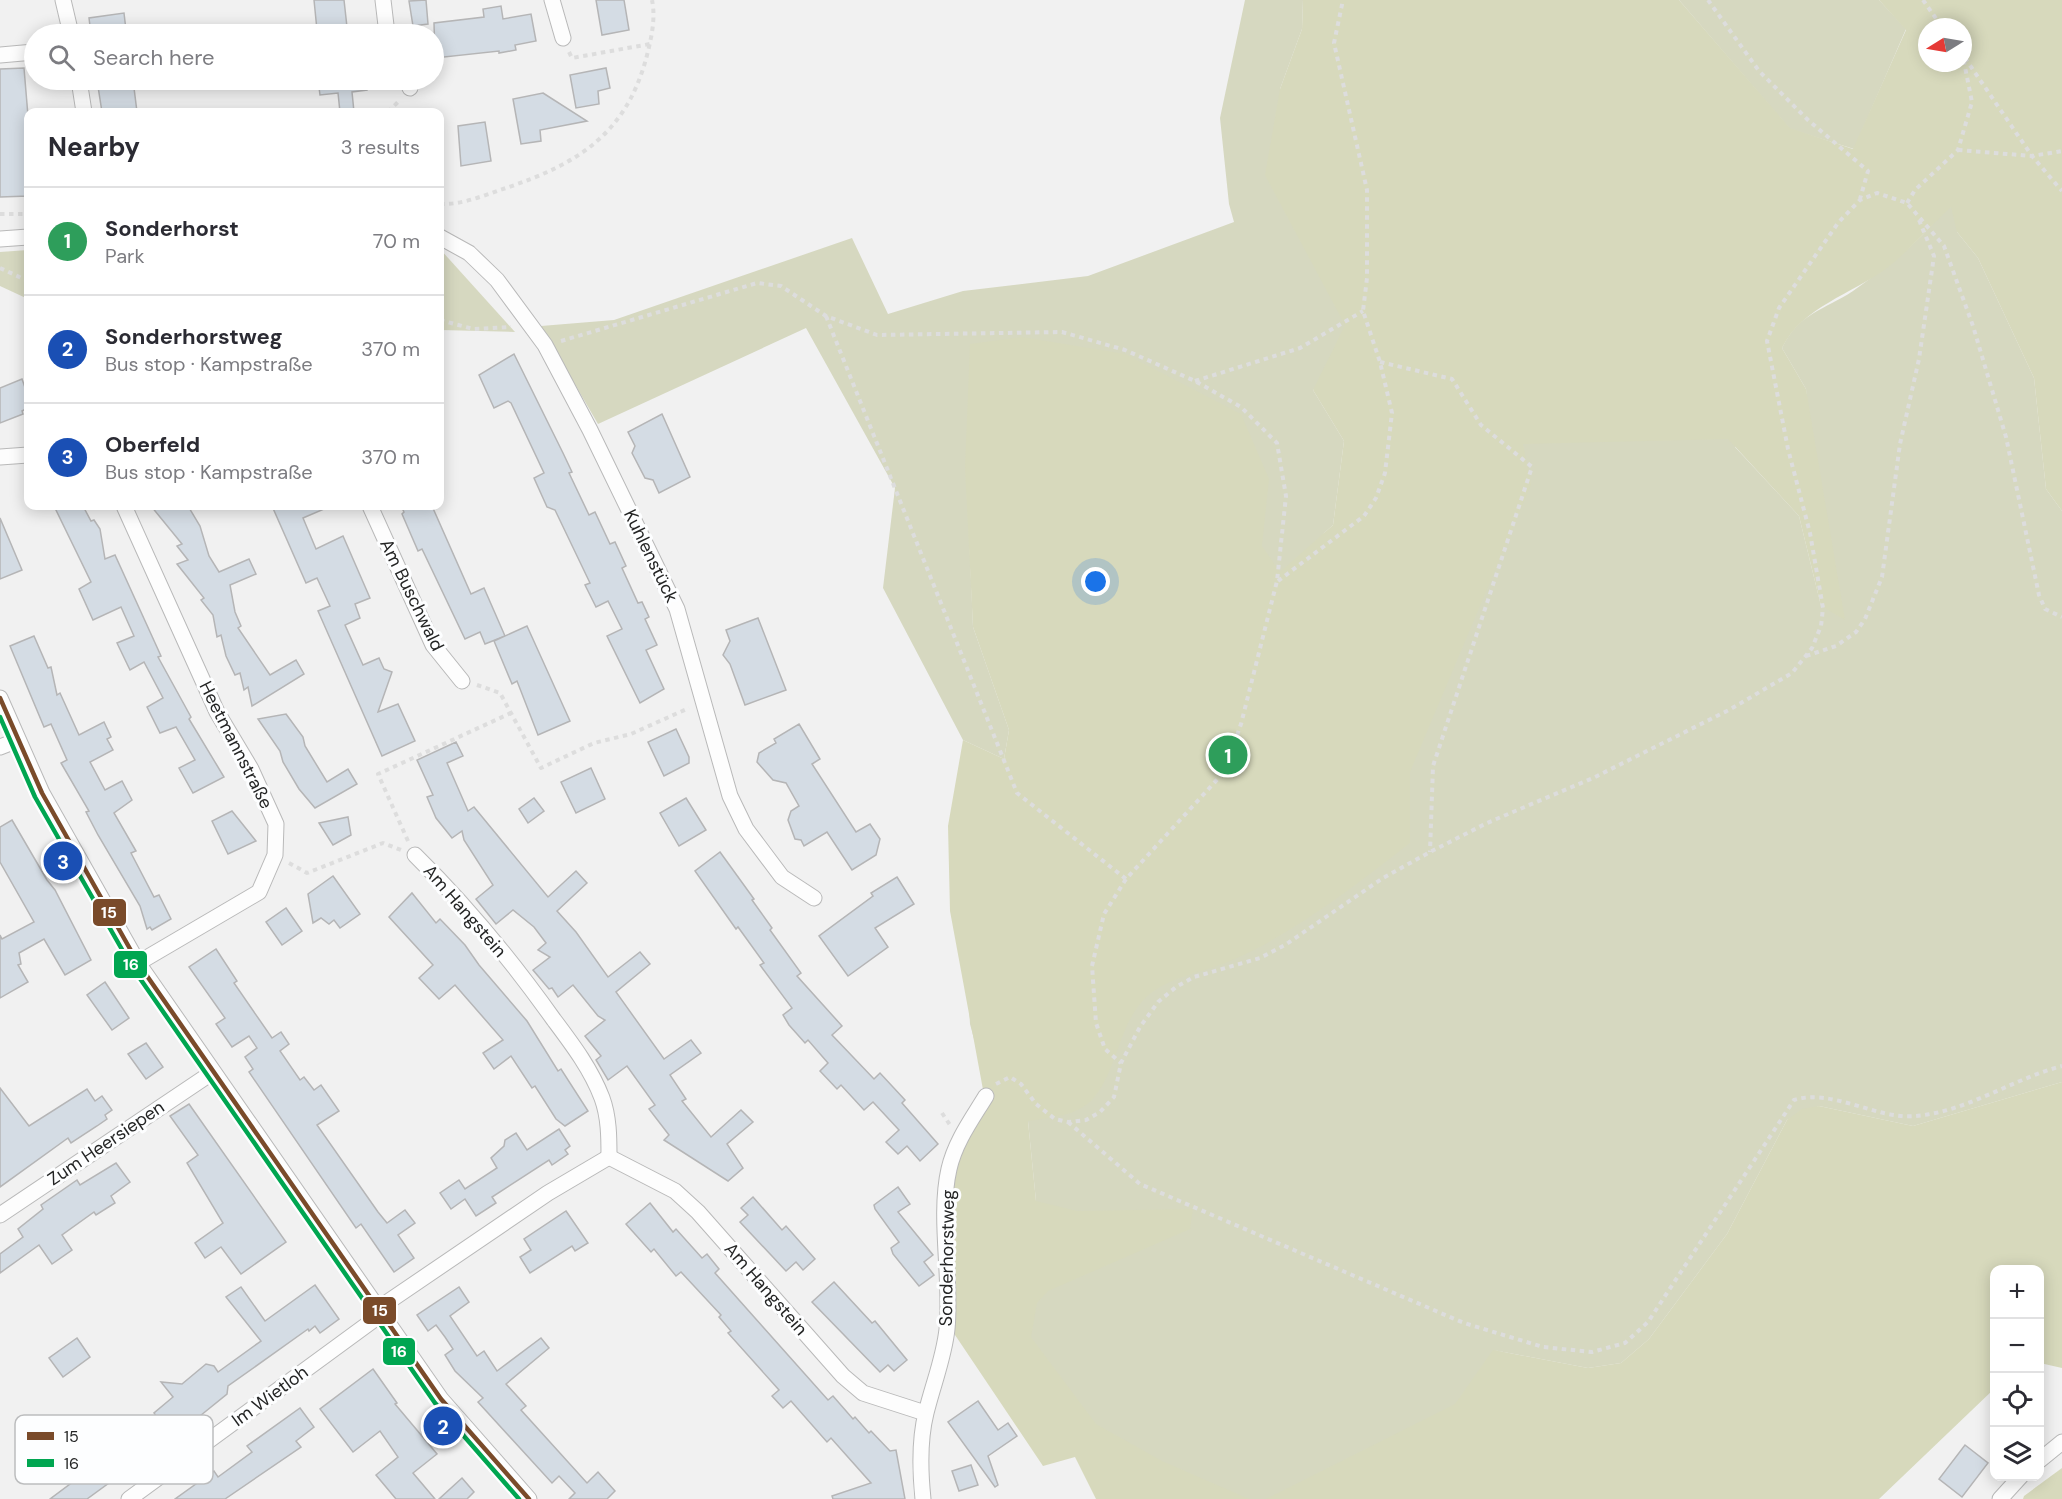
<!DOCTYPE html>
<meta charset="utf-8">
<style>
body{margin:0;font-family:"DM Sans",sans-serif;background:#f7f7f7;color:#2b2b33}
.controls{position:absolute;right:18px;bottom:18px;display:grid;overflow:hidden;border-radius:12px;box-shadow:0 3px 15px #0003}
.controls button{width:54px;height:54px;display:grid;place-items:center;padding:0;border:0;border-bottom:2px solid #e1e1e2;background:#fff;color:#2b2b33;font:30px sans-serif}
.compass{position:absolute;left:1918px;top:18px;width:54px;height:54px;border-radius:50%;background:#fff;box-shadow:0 3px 15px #0003;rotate:259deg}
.you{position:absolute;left:1096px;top:582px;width:21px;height:21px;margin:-15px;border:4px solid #fff;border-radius:50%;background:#1a73e8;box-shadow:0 0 0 9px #1a73e833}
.badge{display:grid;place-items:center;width:39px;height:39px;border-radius:50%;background:#0b8043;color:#fff;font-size:20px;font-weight:700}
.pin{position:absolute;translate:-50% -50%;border:3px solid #fff;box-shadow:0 2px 6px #0006}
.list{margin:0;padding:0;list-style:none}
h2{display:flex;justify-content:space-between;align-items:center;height:78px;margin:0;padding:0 24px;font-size:26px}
h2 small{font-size:20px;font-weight:400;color:#7c7c81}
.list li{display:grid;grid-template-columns:39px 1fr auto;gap:18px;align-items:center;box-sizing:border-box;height:108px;padding:0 24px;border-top:2px solid #e1e1e2}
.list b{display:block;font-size:22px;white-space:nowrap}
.list p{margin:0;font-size:20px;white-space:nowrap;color:#7c7c81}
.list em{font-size:20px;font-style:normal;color:#7c7c81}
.icon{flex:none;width:33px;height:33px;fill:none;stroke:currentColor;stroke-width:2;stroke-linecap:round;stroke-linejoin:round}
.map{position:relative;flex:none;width:2062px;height:1499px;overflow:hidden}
.search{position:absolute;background:#fff;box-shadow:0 3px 15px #0003;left:24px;top:24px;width:420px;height:66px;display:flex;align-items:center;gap:15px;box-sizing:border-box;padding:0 21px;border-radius:33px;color:#7c7c81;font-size:22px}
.panel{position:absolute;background:#fff;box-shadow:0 3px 15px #0003;left:24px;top:108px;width:420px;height:402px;border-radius:12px}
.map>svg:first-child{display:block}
</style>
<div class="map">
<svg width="2062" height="1499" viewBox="0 0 2062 1499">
<rect width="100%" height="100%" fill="#f1f1f1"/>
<!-- green -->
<g fill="#d6d8c0" fill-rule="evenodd">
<path d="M1245,0h58l-1,29 -22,60 585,90 61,-129 -37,-50h173l-68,235 -37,-3 21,26 56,120 12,111 16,22v571l-149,44 -94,-20 -32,14 -60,114 -78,105 -28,24 -33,5 -95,-18 99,22 46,-9 182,-228 220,135h-46l-176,229h-715l-27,-47 -107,-109 67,-142 -8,-80 -47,-56 -11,-41 -2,-32 108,-140 -109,-366 6,141 36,103 -5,29 -41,-19 -80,-152 12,-100 -89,-160 -208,96 -57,-98 73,-6 238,-82 36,76 75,-23 125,-15 146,-54 -5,-18 -9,-86zM1927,27h36v36h-36zM1935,221c-21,26 -55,51 -82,70 -29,19 -54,22 -71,57l24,41 15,217 -22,-90 -64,-69 27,-106zM1345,359l7,157 -29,18 10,-9 11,-84 -31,-51z"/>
<path d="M1679,0h200l27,29 -52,120 -64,-20z"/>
<path d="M440,249l75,83 -75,-2z"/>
<path d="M28,250v49l-28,-13v-34z"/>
</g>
<!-- forest -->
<g fill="#d7d9bc" fill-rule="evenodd">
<path d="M1303,0h376l111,128 63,21 53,-119 -27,-30h183v511l-16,-22 -12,-111 -56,-120 -21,-26 -6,-25c-21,19 -41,43 -64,61 -35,26 -85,39 -105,80l24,41 39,231 -24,-14 -22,-90 -71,-77 -205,5 8,41 -121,287v71c-51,40 -116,90 -175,116 -28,13 -58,15 -84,34 -33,26 -32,77 -59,107 -15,16 -44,18 -64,21l8,80 41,10 116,-2 -3,20 -142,62 -11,12 -6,34 65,87 66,37 87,38h-153l-21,-42 -32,9 -92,-137 -3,-126 14,-64 22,-44 -34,-184 -2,-85 15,-86 41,19 5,-29 -36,-103 -8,-160 5,-123 52,-7 103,17 116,60 28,65 -7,67 18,26 53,-47 11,-84 -31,-51 32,-65 -80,-150 15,-86 22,-60zM1927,27h36v36h-36z"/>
<path d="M2062,1082v286l-22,-5v-93h-46v119l-115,110h-613l189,-95 38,-54 95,18 33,-5 28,-24 78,-105 60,-114 15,-11 17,-3 94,20z"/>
<path d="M2062,1468v31h-39l1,-3z"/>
</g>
<!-- building -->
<g fill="#d4dce4" stroke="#b5b5b6" stroke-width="1.5">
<path d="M314,0h30l3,27 -30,3z"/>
<path d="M426,0l2,24 -15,2 -4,-25z"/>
<path d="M596,0h28l5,30 -27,5z"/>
<path d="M501,6l2,13 28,-5 5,27 -21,4 1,5 -17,3v-2l-64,7 -1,-35 50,-6 -1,-8z"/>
<path d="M124,13l2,17 -35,4 -2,-16z"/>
<path d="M24,68l4,48v80l-28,1v-128z"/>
<path d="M606,68l4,20 -12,3 1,13 -23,4 -6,-33z"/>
<path d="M97,80h36l4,32h-35z"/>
<path d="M318,80h48l1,10 -15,2 2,20h-14l-2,-19 -18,2z"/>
<path d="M543,93l44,28 -47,9 1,11 -20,3 -8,-45z"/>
<path d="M485,122l6,39 -30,5 -3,-40z"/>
<path d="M514,354l49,99 9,19 -3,1 20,42 6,-3 15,32 5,-2 11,24 -4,2 16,35 4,-1 7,15 -4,2 12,26 -11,5 18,39 -24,14 -33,-67 15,-7 -14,-28 -12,6 -11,-22 5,-2 -35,-73 -8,-3 -13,-29 10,-5 -33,-70 -3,-2 -14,7 -15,-33z"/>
<path d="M22,379l6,17v12l-6,3 1,3 -23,9v-35z"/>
<path d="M662,414l28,63 -31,16 -6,-13 -8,-2 -13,-25 3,-7 -7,-14z"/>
<path d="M54,506h29l8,15 3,-1 6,9 5,30 10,-4 46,101 -3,1 33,60 -2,2 35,58 -31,16 -14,-25 16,-8 -19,-33 -16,6 -13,-26 16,-9 -19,-36 -14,8 -13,-27 17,-7 -13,-29 -28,13 -14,-31 12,-7z"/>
<path d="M151,506h37l12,20 9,30 10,16 30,-13 7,15 -26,11 5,27 6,14 -3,2 32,47 26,-15 8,14 -52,32 -4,-19 -4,3 -4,-17 -5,2 -9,-19 -5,-21 -4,2 -4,-22 -12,-15 3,-2 -27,-34 11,-4 -11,-14 5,-2z"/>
<path d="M272,506h59l-28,12 13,31 27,-13 27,62 -15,6 5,14 -15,7 18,40 16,-7 5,11 8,3 -14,40 20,-8 17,37 -33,15 -64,-145 12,-5 -13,-28 -11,5z"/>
<path d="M401,506h31l39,88 13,-6 21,48 -20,8 -5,-12 -15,7 -43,-90 -4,2 -16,-37 2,-2z"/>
<path d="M0,518l22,52 -22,9z"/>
<path d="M758,618l28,72 -41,15 -15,-41 -7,-9 7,-14 -4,-11z"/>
<path d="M527,626l43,95 -32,14 -21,-54 -5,3 -18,-43z"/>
<path d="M34,636l14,32 3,-1 6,28 3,-2 19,42 25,-13 7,15 -4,2 6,11 -23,12 15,28 17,-9 10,19 -18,13 22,38 -5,2 23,44 5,-2 12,24 -19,11 -2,-3 -3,2 -7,-23 -42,-71 -12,-23 3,-1 -28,-48 6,-3 -16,-36 -7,3 -34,-81z"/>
<path d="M286,714l17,23 2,9 22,36 21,-13 9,15 -42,24 -16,-19 -16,-27 -3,-11 -22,-32z"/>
<path d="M799,724l21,35 -8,5 44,68 14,-8 10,15 -4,16 -24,15 -25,-38 -23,14 -3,-6 -6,-1 -7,-19 3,-9 8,-5 -13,-23 -13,-3 -16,-18 2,-9 17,-10 -2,-4z"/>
<path d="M676,729l13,28v6l-25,13 -16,-34z"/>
<path d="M456,742l7,14 -16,7 21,48 6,-4 74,90 28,-26 11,12 -30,28 19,21 32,45 32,-25 10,12 -34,28 48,67 27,-19 10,13 -31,22 16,24 -4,2 29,36 30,-27 12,12 -26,22 16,24 -15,13 -64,-41 5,-5 -20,-26 6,-4 -28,-39 -19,14 -12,-20 5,-4 -16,-20 20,-16 -7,-4 -25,-31 -15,12 -6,-9 -3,1 -16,-19 17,-13 -12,-7 8,-7 -12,-16 -21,-17 -17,14 -20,-25 17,-14 -29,-45 -2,-9 -10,7 -16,-20 -9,-21 6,-2 -16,-35z"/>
<path d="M591,768l14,31 -29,14 -15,-31z"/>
<path d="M534,798l10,13 -16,12 -9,-14z"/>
<path d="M686,798l20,32 -27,16 -19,-33z"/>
<path d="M232,811l24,30 -28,13 -16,-33z"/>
<path d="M348,817l3,18 -18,10 -14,-22z"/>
<path d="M12,820l35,60 8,10 36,70 -26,15 -21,-36 -25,14 2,11 -3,1 10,17 -28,16v-63l2,4 32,-17 -34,-60v-35z"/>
<path d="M720,852l34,47 -2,1 20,28 -2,2 31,43 -4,3 45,50 -10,9 42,44 6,-6 25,27 -3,3 36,41 -18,17 -13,-15 -9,8 -12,-12 13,-12 -26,-28 -9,8 -23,-25 -4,4 -17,-18 8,-8 -20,-23 -3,3 -16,-18 -6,-10 9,-7 -32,-43 4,-2 -26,-36 -2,2 -41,-58z"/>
<path d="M333,876l27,38 -20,14 -6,-8 -5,4 -8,-6 -8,5 -5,-29z"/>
<path d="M897,877l17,27 -39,24 13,19 -40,29 -29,-40 54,-40 -2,-3z"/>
<path d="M412,893l24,30 4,-4 25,26 14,20 48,56 31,50 3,-2 27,42 -23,15 -9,-7 -21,-33 -3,2 -21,-32 -17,13 -11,-16 20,-13 -48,-55 -16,14 -20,-21 14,-13 -44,-48z"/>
<path d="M286,908l16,23 -20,14 -16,-23z"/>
<path d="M216,949l21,32 -3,2 38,55 9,-6 8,12 -9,7 20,29 4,-3 10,13 7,-5 18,26 -22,14 61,87 9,11 18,-13 10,13 -17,12 16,23 -20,14 -33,-48 -5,4 -107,-156 4,-3 -8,-12 12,-9 -8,-12 -17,11 -16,-23 9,-6 -36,-51z"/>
<path d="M105,982l24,36 -17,12 -25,-35z"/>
<path d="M146,1043l17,24 -17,12 -18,-25z"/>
<path d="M0,1088l29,38 58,-37 8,12 7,-5 10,14 -7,5 2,4 -10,7 -26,17 -3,-5 -68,49z"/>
<path d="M189,1104l97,138 -45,32 -20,-27 -16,11 -10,-15 28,-20 -36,-60 11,-8 -28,-39z"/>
<path d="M559,1129l11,17 -5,4 3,4 -16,11 -3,-5 -57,37 4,6 -20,13 -11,-17 -14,10 -11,-16 19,-13 6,9 32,-21 -6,-10 13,-12 1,-6 11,-7 11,17z"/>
<path d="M116,1163l14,19 -19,14 4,7 -19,12 -2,-3 -32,23 10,15 -20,14 -13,-19 -39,28v-19l23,-17 -5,-8 25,-20 -2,-4 36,-25 3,5z"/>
<path d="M898,1187l12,17 -12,8 35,43 -9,7 10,13 -15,11 -26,-32 -2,-6 8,-6 -24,-33 -1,-4z"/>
<path d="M753,1197l29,33 4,-4 29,33 -12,11 -7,-8 -10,9 -46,-49 8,-7 -7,-7z"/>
<path d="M650,1203l23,29 3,-3 26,29 5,-4 12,15 -4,4 113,127 5,-4 20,23 2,-2 14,16 2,-2 19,20 6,-1 9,49h-72l-1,-3 39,-13 -40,-45 -4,4 -36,-41 -8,7 -11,-12 7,-6 -51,-57 3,-2 -12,-14 2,-2 -40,-43 -5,4 -22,-27 -3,3 -25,-28z"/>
<path d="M566,1211l22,32 -13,8 -3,-5 -42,27 -10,-16 11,-7 -7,-11z"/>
<path d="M834,1282l38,41 3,-2 32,39 -13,11 -6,-6 -8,7 -68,-70z"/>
<path d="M315,1285l24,34 -19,14 -5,-7 -6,5 -1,-2 -80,57 -1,8 -32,26 -26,15 -15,-22 19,-16 -12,-15 21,2 24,-20 8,2 4,6 43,-31 -35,-44 15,-10 24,34z"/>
<path d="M459,1287l10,15 -19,14 27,40 7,-5 13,20 44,-33 8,10 -43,36 20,22 -5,4 66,73 11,-11 17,19 -8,8h-38l6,-6 -16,-17 -7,7 -74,-81 5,-4 -28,-27 -10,-16 8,-6 -8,-12 -9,-12 -8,6 -11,-16z"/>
<path d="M77,1338l13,19 -27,20 -14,-19z"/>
<path d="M373,1369l24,34 -2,1 42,50 -24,19 22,26h-39l-20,-24 22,-18 -18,-26 -27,21 -33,-43z"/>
<path d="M978,1401l20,29 10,-7 9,13 -29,20 10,29 -3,2 -47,-65z"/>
<path d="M300,1408l14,19 -18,14 5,6 -76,52h-50l39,-28 4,6 34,-25 -5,-6z"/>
<path d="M121,1437l18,24 -52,38h-37l36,-27 -12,-16 20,-15 7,10z"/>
<path d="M1965,1445l23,18 -26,34 -23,-18z"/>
<path d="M971,1465l7,20 -19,6 -7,-20z"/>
<path d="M462,1478l12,14 -7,7h-28z"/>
</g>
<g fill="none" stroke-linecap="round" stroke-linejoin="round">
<defs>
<g id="minor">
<path d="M63,0l8,34"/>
<path d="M383,0l4,34"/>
<path d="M552,0l11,38"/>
<path d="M0,55l34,-3"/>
<path d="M79,80l5,32"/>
<path d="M407,80l3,8"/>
<path d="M440,237l29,16 28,27 48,65 45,85 87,179 53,187 16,33 36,48 32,21"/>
<path d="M0,239l28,-2"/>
<path d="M0,457l28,-2"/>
<path d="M124,506l93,206 34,57 25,55 -1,31 -16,37 -121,71"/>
<path d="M370,506l63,139 29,36"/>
<path d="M0,698l42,95 96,170 303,436 88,100"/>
<path d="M0,747l18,-7"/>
<path d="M415,855c51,50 97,106 139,165 18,24 37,49 48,78 7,19 7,40 7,59"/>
<path d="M609,1157l66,34 23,21 145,164 20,17 62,20"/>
<path d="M0,1215l213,-143"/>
<path d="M379,1308l169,-115 61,-36"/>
<path d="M2040,1460l22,-18"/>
<path d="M129,1499l254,-186"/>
<path d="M923,1499c-3,-29 -4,-58 3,-86 7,-29 18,-55 21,-84 5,-51 -9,-112 2,-160 6,-27 23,-50 37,-73"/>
<path d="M2000,1499l21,-23"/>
</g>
</defs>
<!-- minor casing -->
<use href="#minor" stroke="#b9b9b9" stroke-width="17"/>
<!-- path -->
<g stroke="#ddd" stroke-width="4" stroke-dasharray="4.5 4.5" stroke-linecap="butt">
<path d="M1708,0l51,71 49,49 60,51 -8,28"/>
<path d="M1923,0l19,27"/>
<path d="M569,52l3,6 78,-14"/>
<path d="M1965,58l67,98 30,35"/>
<path d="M388,112l12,-12"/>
<path d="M1958,150l74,6 30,-5"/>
<path d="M1907,203l8,-13 43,-40 14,-48 -9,-45"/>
<path d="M440,204c22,1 45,-9 66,-16 71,-24 119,-53 140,-129 5,-19 10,-40 6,-59"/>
<path d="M0,214h28"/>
<path d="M0,268l28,13"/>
<path d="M826,316l191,477 109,86"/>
<path d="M440,320l33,9 38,-2"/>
<path d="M561,341l196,-58 24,3 45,30 51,19 185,-3 63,18 70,31 46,26 36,36 9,53 -9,85 -36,143 -16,47 -99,108 -22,35 -12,52 4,57 9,26 16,14"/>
<path d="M1380,362l72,17 29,46 51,42 -99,299 -3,86"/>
<path d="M1195,381l105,-33 63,-37"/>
<path d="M1278,581l86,-65 12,-18 9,-25 7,-60 -12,-51 -17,-51 4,-33v-88l-33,-147 9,-43"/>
<path d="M1806,656l30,-10 20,-14 9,-13 17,-42 18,-133 19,-85 15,-103 -15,-36"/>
<path d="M477,685l23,8 41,75 53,-25 37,-9 58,-26"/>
<path d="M408,841l-30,-67 133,-61"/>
<path d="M289,863l18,10 76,-30 18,7"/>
<path d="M996,1084l14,-7 11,7 15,20 19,15 13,3 18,-2 14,-8 14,-15 7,-34 19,-36 18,-25 18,-15 18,-10 66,-19 25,-13 98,-67 47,-26 57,-29 106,-45 136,-68 63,-37 20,-25 9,-22 2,-18 -13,-75 -22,-84 -21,-108 12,-33 59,-85 22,-23 17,-7 30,10 37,43 29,80 33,111 33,158 6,14 17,8"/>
<path d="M942,1113l8,12"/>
<path d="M1068,1122l72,62 324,139 79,24 49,5 33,-9 23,-21 146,-222c38,-12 84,20 121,16 52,-4 97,-37 147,-50"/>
</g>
<!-- minor -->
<use href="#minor" stroke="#fdfdfd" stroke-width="15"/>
<defs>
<path id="bus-1" d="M0,698l42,95 96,170 303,436 88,100"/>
<path id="bus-2" d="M0,717l35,80 97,170 303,436 84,96"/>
</defs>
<!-- bus-1 casing -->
<use href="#bus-1" stroke="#fdfeff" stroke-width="9"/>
<!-- bus-2 casing -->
<use href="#bus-2" stroke="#fdfeff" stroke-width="9"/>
<!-- bus-1 -->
<use href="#bus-1" stroke="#7a4b2a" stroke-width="4.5"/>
<!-- bus-2 -->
<use href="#bus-2" stroke="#00a651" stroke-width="4.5"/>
</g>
<g text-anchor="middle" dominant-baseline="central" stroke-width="6" stroke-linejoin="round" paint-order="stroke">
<!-- street labels -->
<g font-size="18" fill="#242525" stroke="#fdfeff">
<text transform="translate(651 556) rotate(64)">Kuhlenstück</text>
<text transform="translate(412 595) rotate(64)">Am Buschwald</text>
<text transform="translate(236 745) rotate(63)">Heetmannstraße</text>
<text transform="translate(465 911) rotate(49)">Am Hangstein</text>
<text transform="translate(106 1143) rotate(-34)">Zum Heersiepen</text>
<text transform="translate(947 1258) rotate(-89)">Sonderhorstweg</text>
<text transform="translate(766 1289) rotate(49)">Am Hangstein</text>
<text transform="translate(270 1396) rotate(-36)">Im Wietloh</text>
</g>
</g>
<!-- legend -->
<rect x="15" y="1415" width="198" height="69" rx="9" fill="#fdfeff" stroke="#bcbdbe" stroke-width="1.5"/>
<rect x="27" y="1432" width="27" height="8" fill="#7a4b2a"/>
<rect x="27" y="1459" width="27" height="8" fill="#00a651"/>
<g font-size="16" fill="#242525">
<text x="64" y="1442">15</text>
<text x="64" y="1469">16</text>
</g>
<g stroke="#fdfeff" stroke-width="2">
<rect x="92" y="898" width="35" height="29" rx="6" fill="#7a4b2a"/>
<rect x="113" y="950" width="35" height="29" rx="6" fill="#00a651"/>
<rect x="362" y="1296" width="35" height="29" rx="6" fill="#7a4b2a"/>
<rect x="382" y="1337" width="34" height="29" rx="6" fill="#00a651"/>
</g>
<g font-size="16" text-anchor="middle" font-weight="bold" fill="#fff">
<text x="109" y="918">15</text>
<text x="131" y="970">16</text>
<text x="380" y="1316">15</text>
<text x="399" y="1357">16</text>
</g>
</svg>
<div class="controls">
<button>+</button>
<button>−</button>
<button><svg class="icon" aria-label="locate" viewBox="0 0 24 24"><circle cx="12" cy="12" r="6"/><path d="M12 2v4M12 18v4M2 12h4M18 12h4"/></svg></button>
<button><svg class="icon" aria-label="layers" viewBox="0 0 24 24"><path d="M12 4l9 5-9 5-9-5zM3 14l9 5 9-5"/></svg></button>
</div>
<svg class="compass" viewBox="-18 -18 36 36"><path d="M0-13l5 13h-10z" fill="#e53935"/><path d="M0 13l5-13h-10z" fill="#7c7c81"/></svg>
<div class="you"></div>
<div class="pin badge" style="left:1228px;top:755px;background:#2e9e5b">1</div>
<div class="pin badge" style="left:443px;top:1426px;background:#1a4fb4">2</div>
<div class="pin badge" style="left:63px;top:861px;background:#1a4fb4">3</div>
<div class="search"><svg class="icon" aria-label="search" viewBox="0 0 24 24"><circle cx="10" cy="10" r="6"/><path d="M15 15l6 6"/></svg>Search here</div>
<section class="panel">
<h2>Nearby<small>3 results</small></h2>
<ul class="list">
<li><span class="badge" style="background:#2e9e5b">1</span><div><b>Sonderhorst</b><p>Park</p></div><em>70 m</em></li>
<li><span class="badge" style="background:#1a4fb4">2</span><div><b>Sonderhorstweg</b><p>Bus stop · Kampstraße</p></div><em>370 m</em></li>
<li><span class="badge" style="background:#1a4fb4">3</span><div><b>Oberfeld</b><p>Bus stop · Kampstraße</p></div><em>370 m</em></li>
</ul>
</section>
</div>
